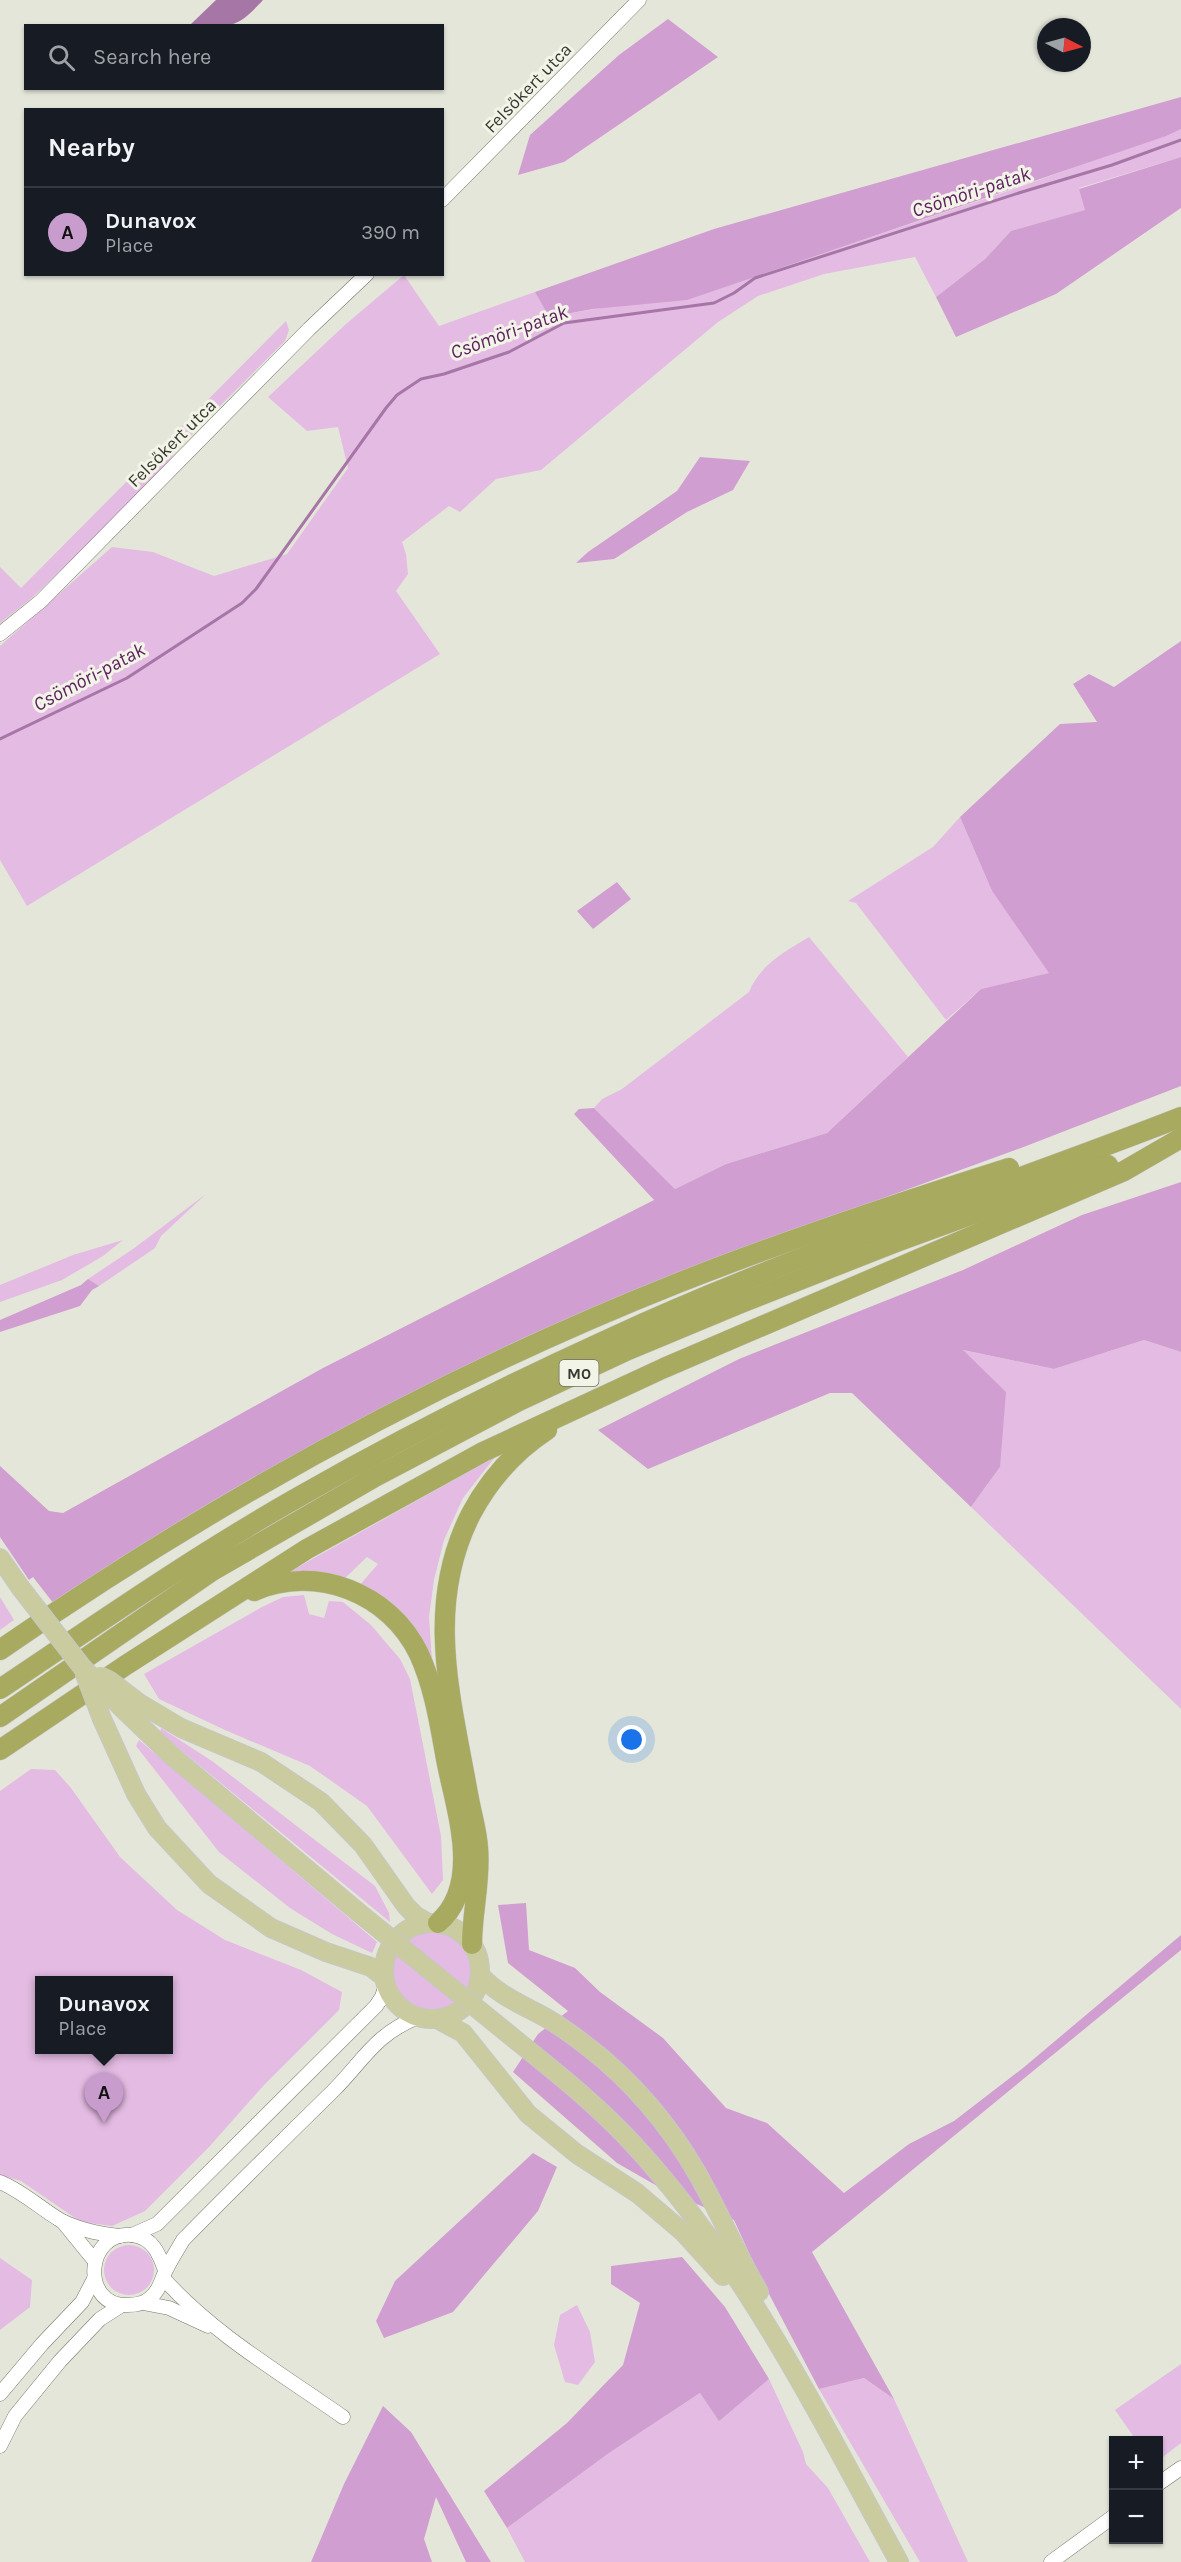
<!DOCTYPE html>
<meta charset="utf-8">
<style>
body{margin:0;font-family:Karla,sans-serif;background:#20242c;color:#f1f3f6}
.controls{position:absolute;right:18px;bottom:18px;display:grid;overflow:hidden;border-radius:0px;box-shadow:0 2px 4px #0004}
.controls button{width:54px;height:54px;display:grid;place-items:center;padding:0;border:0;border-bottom:2px solid #363941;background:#171b24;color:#f1f3f6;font:30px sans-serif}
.compass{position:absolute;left:1037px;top:18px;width:54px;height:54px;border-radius:50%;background:#171b24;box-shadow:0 2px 4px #0004;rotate:96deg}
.you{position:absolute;left:632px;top:1740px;width:21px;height:21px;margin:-15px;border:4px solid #fff;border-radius:50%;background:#1a73e8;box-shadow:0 0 0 9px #1a73e833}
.badge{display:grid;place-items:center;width:39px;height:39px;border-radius:50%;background:#c89dcd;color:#111;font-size:20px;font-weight:700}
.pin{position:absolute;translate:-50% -50px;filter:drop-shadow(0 2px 3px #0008)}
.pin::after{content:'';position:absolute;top:32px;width:21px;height:18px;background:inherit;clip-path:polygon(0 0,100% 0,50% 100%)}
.popup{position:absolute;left:35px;top:1976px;width:138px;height:78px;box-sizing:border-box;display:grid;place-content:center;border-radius:0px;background:#171b24;filter:drop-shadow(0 2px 4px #0005);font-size:20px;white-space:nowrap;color:#9ea1a6}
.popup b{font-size:22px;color:#f1f3f6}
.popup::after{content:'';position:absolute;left:50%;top:100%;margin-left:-12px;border:12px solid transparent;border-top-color:#171b24}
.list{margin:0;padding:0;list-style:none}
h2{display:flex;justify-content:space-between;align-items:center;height:78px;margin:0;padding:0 24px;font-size:26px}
h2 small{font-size:20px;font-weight:400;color:#9ea1a6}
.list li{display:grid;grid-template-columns:39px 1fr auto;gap:18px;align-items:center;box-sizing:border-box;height:90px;padding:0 24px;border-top:2px solid #363941}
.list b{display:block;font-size:22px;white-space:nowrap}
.list p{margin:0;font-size:20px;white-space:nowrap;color:#9ea1a6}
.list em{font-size:20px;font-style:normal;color:#9ea1a6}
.icon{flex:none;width:33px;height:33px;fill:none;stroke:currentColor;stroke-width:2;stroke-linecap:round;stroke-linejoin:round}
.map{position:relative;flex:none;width:1181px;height:2562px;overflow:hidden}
.search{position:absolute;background:#171b24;box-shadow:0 2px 4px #0004;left:24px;top:24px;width:420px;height:66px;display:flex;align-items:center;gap:15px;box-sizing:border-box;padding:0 21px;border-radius:0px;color:#9ea1a6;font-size:22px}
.panel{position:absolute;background:#171b24;box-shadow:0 2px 4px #0004;left:24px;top:108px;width:420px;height:168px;border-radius:0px}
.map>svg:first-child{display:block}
</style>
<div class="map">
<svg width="1181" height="2562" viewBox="0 0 1181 2562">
<rect width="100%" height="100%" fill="#e5e6da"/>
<!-- green -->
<g fill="#e4bbe3" fill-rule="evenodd">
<path d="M1181,129v28l-102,31 7,22 -75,21 -26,28 -49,38 -21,-40 -91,17 -66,22 -40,26 -177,148 -45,9 -36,33 -11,-6 -47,36 4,12 2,20 -12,17 44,63 -413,252 -27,-46v-214l112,-99 41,5 61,24 73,-22 61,-86 -10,-41 -31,4 -39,-34 78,-73 58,-49 35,51 96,-34 14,25 177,-31 282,-95z"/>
<path d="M286,321l3,9 -4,11 -103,103 -30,37 -120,117 -32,25v-56l21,21z"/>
<path d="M960,817l32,74 58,82 -69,16 -35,31 -90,-117 -8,-2 85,-54z"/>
<path d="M809,937l99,120 -81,76 -101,31 -51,25 -81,-81 8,-9 20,-10 127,-97c11,-27 35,-40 60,-55z"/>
<path d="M206,1194l-45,42 -6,12 -56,38 -11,-7 45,-30z"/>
<path d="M123,1240l-20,16 -41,24 -62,22v-17l73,-30z"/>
<path d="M1144,1340l37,12v357l-210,-202 29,-40 -38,-117 92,19z"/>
<path d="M495,1457l-32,41 -19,42 -10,40 -5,37 3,43 -27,-39 -46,-35 19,-22 -11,-7 -22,21 -54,-7z"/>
<path d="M304,1595l5,19 15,4 5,-17 14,1 28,23 29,34 10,20 31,157 2,44 -11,14 -65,-88 -57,-40 -85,-36 -66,-31 -15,-25 118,-67 21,-10z"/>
<path d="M0,1597l14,23 -14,10z"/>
<path d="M161,1728l51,33 163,125 14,27 1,9 -230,-189z"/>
<path d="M139,1740l238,202 -5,11 -40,-19 -42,-26 -71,-56 -83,-106z"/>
<path d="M31,1769l24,1 16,18 49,69 57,53 48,30 76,30 41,22 -3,18 -75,75 -55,62 -64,64 -33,15 -31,-4 -60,-41 -21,-6v-384zM39,1980h129v70h-129z"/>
<circle cx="432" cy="1972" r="40"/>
<circle cx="129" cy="2270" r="25"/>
<path d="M0,2258l32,22 -2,27 -30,23z"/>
<path d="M577,2305l13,27 5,30 -17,23 -13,-3 -11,-37 6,-30z"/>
<path d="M1181,2364v79l-22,17 -1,-20h-22l-21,-30z"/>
<path d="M864,2378l30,21 74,163h-48l-101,-173z"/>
<path d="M769,2379l34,73 3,12 22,24 42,74h-345l-18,-34 102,-75 91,-60 19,27z"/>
</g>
<!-- forest -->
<g fill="#d19ed1">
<path d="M668,19l50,38 -154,105 -46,13 12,-40 89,-80z"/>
<path d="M1181,97v32l-15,7 -479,164 -94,9 -44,8 -14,-25 179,-63z"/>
<path d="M1181,157v51l-125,86 -100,43 -20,-40 49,-38 26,-28 74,-21 -6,-21z"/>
<path d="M700,457l50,4 -17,29 -46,22 -73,47 -38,4 12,-11 89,-61z"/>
<path d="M1181,641v445l-160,62 -343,125 -624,331 -21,-27 -4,3 -29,-43v-71l49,45 14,2 260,-145 331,-168 -80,-86 5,-5 15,-1 81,81 51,-25 101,-31 154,-144 68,-16 -57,-82 -32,-74 100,-93 37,-2 -24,-38 16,-10 25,13z"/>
<path d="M617,882l14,17 -38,30 -16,-18z"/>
<path d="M1181,1182v170l-37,-12 -90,29 -91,-19 43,42 -6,75 -29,40 -119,-114h-22l-182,76 -50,-39 141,-71 224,-89 119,-55z"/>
<path d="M88,1279l11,7 -7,4 -12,16 -80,26v-12l81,-35z"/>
<path d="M526,1903l3,47 46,18 25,24 63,46 63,70 41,15 77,70 65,-49 45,-23 69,-53 158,-133v15l-369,302 82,147 -30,-21 -45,11 -60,-114 -25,-55 -70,-30 -47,-27 -104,-91 25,-38 30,-23 -60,-48 -10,-58z"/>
<path d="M533,2153l24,14 -19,44 -85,101 -69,26 -8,-17 19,-40z"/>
<path d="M682,2257l43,50 44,72 -50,42 -19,-28 -91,60 -102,75 -23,-37 83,-68 56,-58 17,-62 -29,-19v-18z"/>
<path d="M383,2406l28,26 80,130h-25l-30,-65 -12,42 8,23h-121l33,-78z"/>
</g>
<!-- water -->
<path fill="#a676a7" d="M216,0h47c-28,31 -33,26 -73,25z"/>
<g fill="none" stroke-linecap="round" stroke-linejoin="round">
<!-- stream -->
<path stroke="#a676a7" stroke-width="3" d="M0,739l127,-61 115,-75 14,-14 130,-181 11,-13 24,-16 23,-5 65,-22 55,-29 150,-20 20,-10 21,-15 267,-86 90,-27 69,-25"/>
<defs>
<g id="minor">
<path d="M442,200l197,-200"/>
<path d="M0,634l41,-33 268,-272 58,-55"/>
<path d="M0,2182c22,9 40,26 60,38 19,10 40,14 60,16"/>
<path d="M63,2222l31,38"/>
<path d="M132,2235l25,-11 219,-218 6,-9 4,-13"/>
<path d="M165,2270c-6,-16 -12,-32 -32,-35 -48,-5 -53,71 -6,70 8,0 16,-1 22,-6 11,-8 12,-20 18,-31 5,-10 11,-19 16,-28 49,-50 100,-100 150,-149 31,-31 41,-56 85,-74"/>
<path d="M163,2278c50,56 119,96 180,139"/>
<path d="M143,2303l26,5 39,18"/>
<path d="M0,2394l42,-50 40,-42 12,-23"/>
<path d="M0,2446l15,-30 45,-55 40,-42 22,-14"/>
<path d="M1158,2484l23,-16"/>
<path d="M1051,2562l63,-46"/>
</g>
<g id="major">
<path d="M0,1558l20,29"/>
<path d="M139,1703l42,25 80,34 60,40 42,43 43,61 10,10 12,7"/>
<path d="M123,1709l48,46 187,157"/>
<path d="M102,1719l34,75 21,34 52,56 62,44 55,24 45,15 13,10"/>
<circle cx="432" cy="1971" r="48"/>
<path d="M480,1975c19,21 43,30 68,44 19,11 38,26 55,40 43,37 80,85 106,136 17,32 31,65 50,97"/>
<path d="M437,2019l26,14 65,81 49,40 60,39 47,40 39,43"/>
<path d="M506,2032c44,36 90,71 129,114 111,121 185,272 264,416"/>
</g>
<g id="highway">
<path d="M254,1591c62,-27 136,2 165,63 16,35 21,73 28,110 10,49 35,121 -9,159"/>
<path d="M0,1650c212,-147 439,-272 678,-367 109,-43 220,-80 331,-115"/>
<path d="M0,1689c97,-65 193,-132 295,-190 103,-59 210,-113 318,-162 184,-85 379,-146 568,-220"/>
<path d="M0,1717l212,-146 161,-93 146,-77 109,-51 113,-47 158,-62 209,-76"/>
<path d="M0,1750l126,-85 181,-116 176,-97 181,-84 460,-197 57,-33"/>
<path d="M472,1944c0,-32 9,-64 6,-96 -1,-18 -7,-36 -10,-54 -17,-96 -44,-188 3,-280 18,-34 44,-63 76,-84"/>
</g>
</defs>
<!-- minor casing -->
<use href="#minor" stroke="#77786d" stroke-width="15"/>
<!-- major casing -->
<use href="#major" stroke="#c7c7c6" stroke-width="20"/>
<!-- highway casing -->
<use href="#highway" stroke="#c7c7c6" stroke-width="21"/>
<!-- minor -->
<use href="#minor" stroke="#fff" stroke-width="14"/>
<!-- major -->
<use href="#major" stroke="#cacc9f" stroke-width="18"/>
<!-- highway -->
<use href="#highway" stroke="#a7aa5f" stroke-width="20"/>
<defs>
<g id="major-bridge">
<path d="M20,1587l62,80 41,42"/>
<path d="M84,1672l18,47"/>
<path d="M100,1676l10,5 29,22"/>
<path d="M358,1912l148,120"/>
</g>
</defs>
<!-- major-bridge casing -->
<use href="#major-bridge" stroke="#c7c7c6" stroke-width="20" stroke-linecap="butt"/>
<!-- major-bridge -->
<use href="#major-bridge" stroke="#cacc9f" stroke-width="18"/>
</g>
<g text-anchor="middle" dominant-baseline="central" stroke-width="6" stroke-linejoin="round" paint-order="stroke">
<!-- shield labels -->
<rect fill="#f2f4e7" stroke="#707069" stroke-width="1.5" x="559.5" y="1360" width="39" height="26" rx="4.5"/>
<g font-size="16" font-weight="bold" fill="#383833">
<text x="579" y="1373">M0</text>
</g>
<!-- street labels -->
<g font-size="18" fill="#383833" stroke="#f2f4e7">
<text transform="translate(528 88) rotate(-46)">Felsőkert utca</text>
<text transform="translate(172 443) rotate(-45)">Felsőkert utca</text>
</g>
<!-- water labels -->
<g font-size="20" font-style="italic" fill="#5d215f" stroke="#f2f4e7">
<text transform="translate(971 192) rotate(-18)">Csömöri-patak</text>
<text transform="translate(509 332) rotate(-20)">Csömöri-patak</text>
<text transform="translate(89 677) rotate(-28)">Csömöri-patak</text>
</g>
</g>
</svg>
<div class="controls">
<button>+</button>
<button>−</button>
</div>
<svg class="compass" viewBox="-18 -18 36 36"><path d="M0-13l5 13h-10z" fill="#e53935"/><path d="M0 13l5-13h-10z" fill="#9ea1a6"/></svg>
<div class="you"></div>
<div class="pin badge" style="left:104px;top:2123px">A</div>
<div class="popup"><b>Dunavox</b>Place</div>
<div class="search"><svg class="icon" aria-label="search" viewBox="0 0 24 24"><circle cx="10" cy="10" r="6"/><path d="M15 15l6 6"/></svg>Search here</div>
<section class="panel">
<h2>Nearby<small></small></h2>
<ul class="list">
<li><span class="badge">A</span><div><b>Dunavox</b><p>Place</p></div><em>390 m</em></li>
</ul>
</section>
</div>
